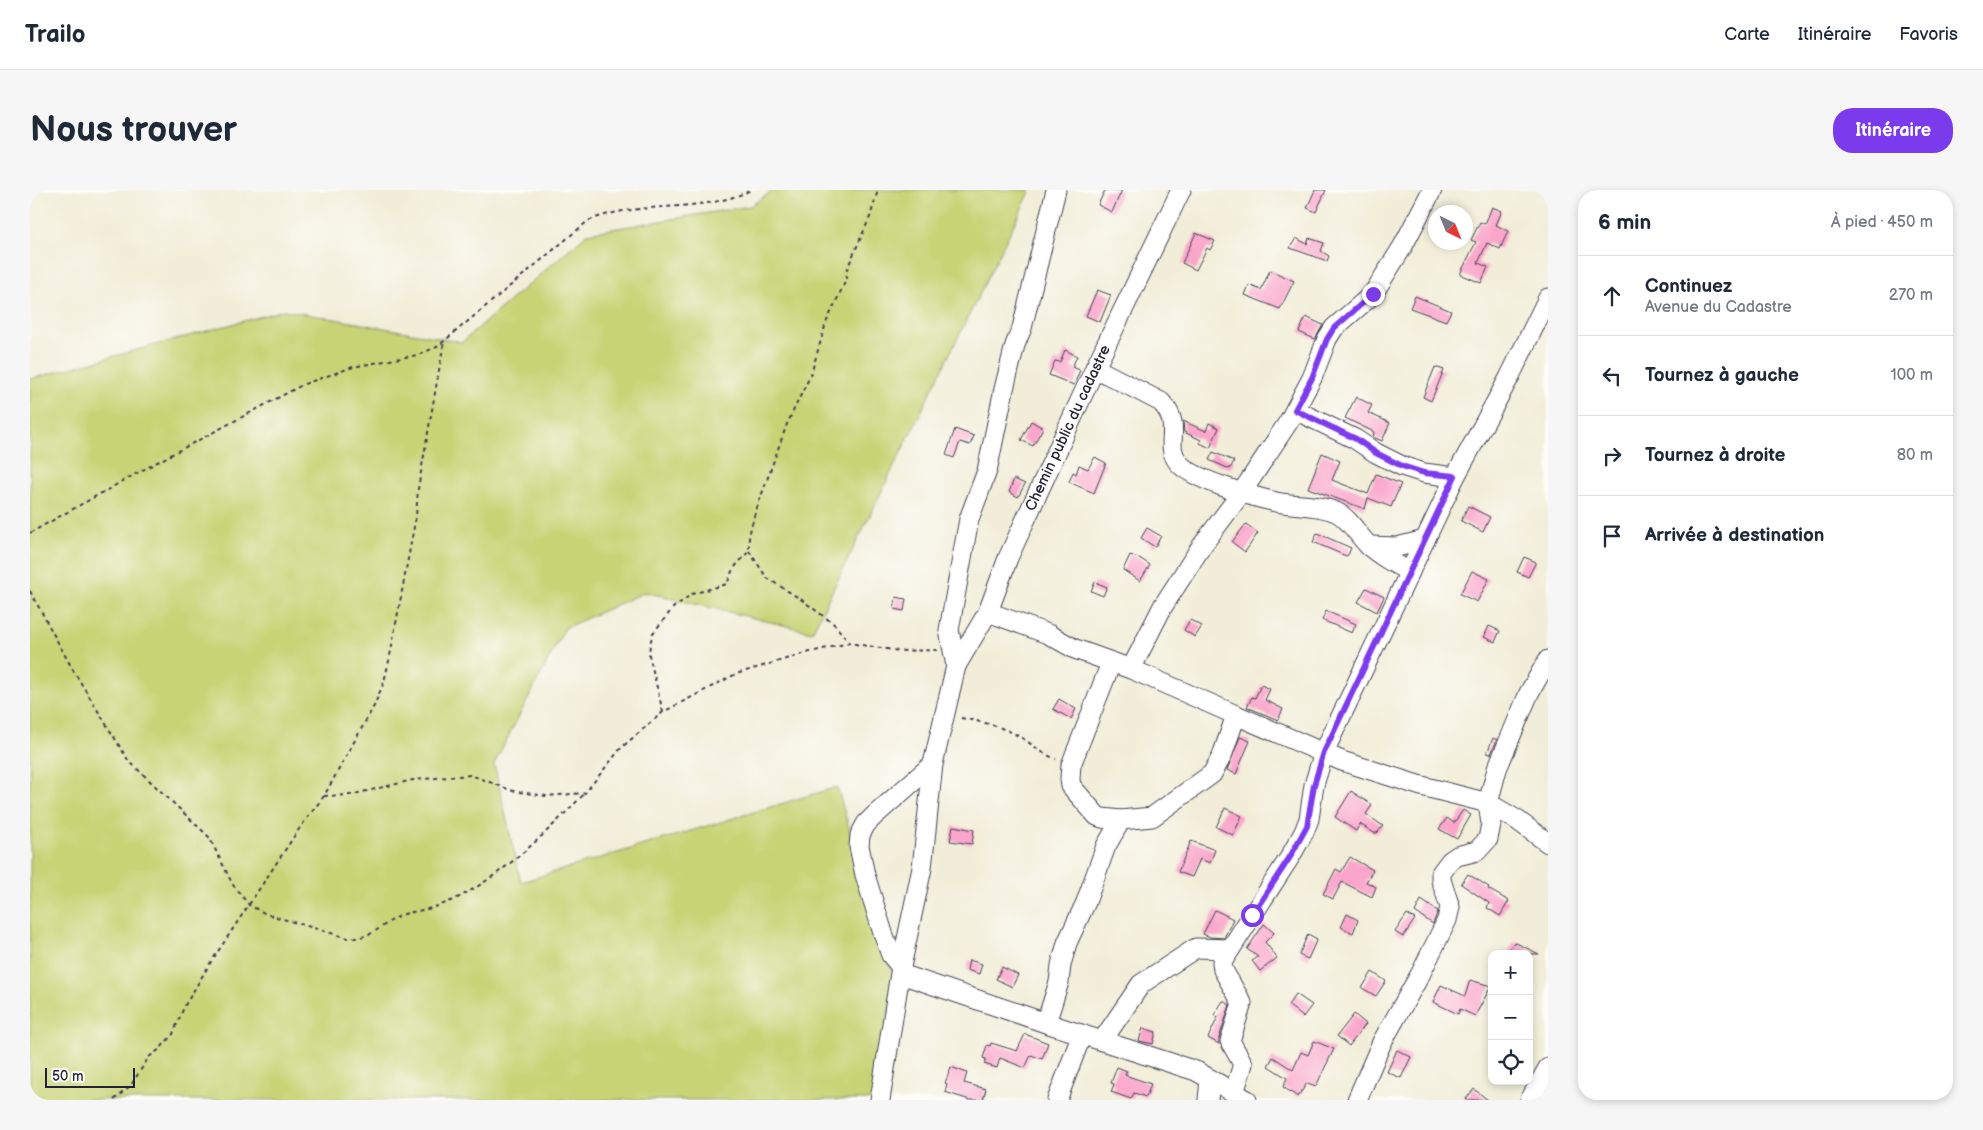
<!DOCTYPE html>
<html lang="fr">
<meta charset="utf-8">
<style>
body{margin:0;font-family:"Balsamiq Sans",sans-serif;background:#f6f6f7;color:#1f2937}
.controls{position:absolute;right:15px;bottom:15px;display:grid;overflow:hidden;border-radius:10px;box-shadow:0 2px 8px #0003}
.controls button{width:45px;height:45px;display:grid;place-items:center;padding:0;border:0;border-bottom:1px solid #e0e1e3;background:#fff;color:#1f2937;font:25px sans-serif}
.compass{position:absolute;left:1398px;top:15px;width:45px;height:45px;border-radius:50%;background:#fff;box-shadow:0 2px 8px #0003;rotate:137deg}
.scale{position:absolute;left:15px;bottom:12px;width:90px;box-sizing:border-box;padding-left:5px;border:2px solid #22223b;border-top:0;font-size:14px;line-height:18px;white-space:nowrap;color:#22223b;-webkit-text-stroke:4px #fdfcf7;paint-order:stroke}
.stop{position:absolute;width:15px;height:15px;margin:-11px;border:4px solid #7c3aed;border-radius:50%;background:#fff}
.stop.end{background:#7c3aed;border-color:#fff;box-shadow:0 1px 5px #0008}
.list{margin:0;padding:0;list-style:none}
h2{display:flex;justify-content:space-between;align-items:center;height:65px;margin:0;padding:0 20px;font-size:21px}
h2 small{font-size:16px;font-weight:400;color:#747a83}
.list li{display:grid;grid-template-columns:32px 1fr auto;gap:15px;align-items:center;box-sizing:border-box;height:80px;padding:0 20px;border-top:1px solid #e0e1e3}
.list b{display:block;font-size:19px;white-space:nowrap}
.list p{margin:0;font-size:16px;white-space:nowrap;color:#747a83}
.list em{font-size:16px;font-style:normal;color:#747a83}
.icon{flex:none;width:28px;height:28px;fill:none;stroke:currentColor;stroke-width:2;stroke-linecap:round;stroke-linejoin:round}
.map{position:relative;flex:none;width:1518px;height:910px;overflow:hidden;border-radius:20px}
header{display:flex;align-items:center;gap:30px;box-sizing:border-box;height:70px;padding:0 25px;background:#fff;border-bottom:1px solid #e0e1e3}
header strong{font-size:24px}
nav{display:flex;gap:28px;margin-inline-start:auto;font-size:18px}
.intro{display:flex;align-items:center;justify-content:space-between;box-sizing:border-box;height:120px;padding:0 30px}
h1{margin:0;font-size:35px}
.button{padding:12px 22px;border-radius:20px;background:#7c3aed;color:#fff;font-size:18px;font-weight:700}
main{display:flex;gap:30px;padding:0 30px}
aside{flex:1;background:#fff;border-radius:20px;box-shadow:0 2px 8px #0003}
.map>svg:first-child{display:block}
</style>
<header>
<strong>Trailo</strong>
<nav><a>Carte</a><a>Itinéraire</a><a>Favoris</a></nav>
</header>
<div class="intro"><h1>Nous trouver</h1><a class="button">Itinéraire</a></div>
<main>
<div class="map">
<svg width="1518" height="910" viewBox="0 0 1518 910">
<rect width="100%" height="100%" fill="#fdfcf7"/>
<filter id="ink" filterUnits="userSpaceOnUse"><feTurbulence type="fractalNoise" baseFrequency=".02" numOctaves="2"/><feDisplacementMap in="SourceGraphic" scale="10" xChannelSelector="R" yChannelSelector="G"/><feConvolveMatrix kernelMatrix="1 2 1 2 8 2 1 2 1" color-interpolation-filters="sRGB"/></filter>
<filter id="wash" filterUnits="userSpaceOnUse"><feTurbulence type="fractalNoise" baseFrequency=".0096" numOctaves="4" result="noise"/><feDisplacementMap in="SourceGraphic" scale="20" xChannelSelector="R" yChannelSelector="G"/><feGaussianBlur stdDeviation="1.12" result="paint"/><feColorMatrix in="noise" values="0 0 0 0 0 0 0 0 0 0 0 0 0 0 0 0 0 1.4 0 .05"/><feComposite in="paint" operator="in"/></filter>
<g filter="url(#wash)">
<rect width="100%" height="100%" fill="#f1edd8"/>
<!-- green -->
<path fill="#c7d374" stroke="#747a58" d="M744,0h257l-219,442 -167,-40 -80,36 -71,136 27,118 316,-95 57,192 -21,121h-843v-721l254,-69 178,32 126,-109 162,-27z"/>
<g id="blocks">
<!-- building -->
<g fill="#faa6cb">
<path d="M1075,0h17l-10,22 -14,-7z"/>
<path d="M1285,0h11l-10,22 -9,-4z"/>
<path d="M1462,17l10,4 -6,14 12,6 -8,18 -13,-6 -9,20 10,4 -7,16 -21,-9 16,-32 -5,-2 9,-18 5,2z"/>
<path d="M1166,43l19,8 -5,9 -3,-2 -11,22 -14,-7z"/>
<path d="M1266,48l11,6 2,-6 15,5 -3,8 8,5 -2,5 -37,-13z"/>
<path d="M1240,80l24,11 -14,28 -35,-14 4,-10 12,5z"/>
<path d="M1067,100l14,5 -11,27 -14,-6z"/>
<path d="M1385,106l36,15 -5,10 -36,-13z"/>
<path d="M1276,127l17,8 -8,14 -16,-7z"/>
<path d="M1035,160l12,6 -5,11 8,3 -6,15 -25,-10 6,-14 5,1z"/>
<path d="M1405,177l9,3 -13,31 -8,-4z"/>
<path d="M1326,207l16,8 -4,8 22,10 -8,18 -9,-4 1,-5 -29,-14z"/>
<path d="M1001,231l12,7 -10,18 -12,-6z"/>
<path d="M1153,231l23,10 3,-8 10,5 -9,20 -10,-5 1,-3 -17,-8z"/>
<path d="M925,239l19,7 -4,9 -10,-3 -6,16 -8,-3z"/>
<path d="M1183,262l21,9 -4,8 -21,-9z"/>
<path d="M1292,263l18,8 -8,19 36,14 8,-20 25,10 -10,23 -23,-9 -3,11 -57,-21z"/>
<path d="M1065,267l11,6 -12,30 -25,-11 4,-10 3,2 3,-9 9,4z"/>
<path d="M984,289l11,5 -7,13 -9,-5z"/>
<path d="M1438,316l22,11 -7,15 -22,-11z"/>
<path d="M1216,334l12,9 -13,19 -13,-10z"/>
<path d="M1117,338l14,8 -6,11 -14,-9z"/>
<path d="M1287,343l34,15 -3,7 -2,1 -33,-14z"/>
<path d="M1100,365l11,4 9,6 -10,16 -17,-11z"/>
<path d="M1494,367l12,5 -8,15 -11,-5z"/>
<path d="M1442,381l17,8 -12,23 -17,-8z"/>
<path d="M1065,392l12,5 -4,9 -12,-5z"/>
<path d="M1336,398l18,9 -7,15 -19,-10z"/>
<path d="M866,407l10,2 -2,12 -10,-2z"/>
<path d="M1296,421l30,13 -4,9 -30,-13z"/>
<path d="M1160,430l12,6 -7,11 -11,-7z"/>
<path d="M1459,436l11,5 -5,11 -11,-5z"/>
<path d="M1231,495l9,4 -5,11 18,9 -5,11 -31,-13 5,-10 3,1z"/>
<path d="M1029,509l17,10 -5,10 -18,-10z"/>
<path d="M1210,547l10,4 -14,33 -9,-4z"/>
<path d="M1463,548l4,2 -6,14 -4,-1z"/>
<path d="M1321,601l21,14 -6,9 17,12 -6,7h-3l-14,-9 -4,7 -21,-14z"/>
<path d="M1195,618l17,8 -9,19 -17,-8z"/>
<path d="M1433,620l8,5 -14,24 -18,-10 8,-11 7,5z"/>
<path d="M923,636l21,4 -2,14 -22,-3z"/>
<path d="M1161,651l24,9 -5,13 -10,-4 -8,18 -14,-5z"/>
<path d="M1320,667l23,13 -7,12 10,5 -4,10 -30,-15 -9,17 -10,-5 13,-25 5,3z"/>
<path d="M1438,684l21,13 -1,2 21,12 -9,15 -13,-8 2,-5 -28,-19z"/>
<path d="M1391,710l17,11 -5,13 -18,-12z"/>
<path d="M1185,720l18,9 -9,19 -14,-1 -7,-3z"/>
<path d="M1317,724l11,6 -5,13 -12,-6z"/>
<path d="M1377,724l8,5 -12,18 -8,-5z"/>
<path d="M1234,734l10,9 -9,9 12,16 -17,13 -8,-10 6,-4 -11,-8z"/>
<path d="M1278,744l9,5 -9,20 -9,-4z"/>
<path d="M1484,752l25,12h-32z"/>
<path d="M939,770l13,4 -3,10 -12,-4z"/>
<path d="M972,777l16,8 -6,12 -16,-8z"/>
<path d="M1342,782l14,9 -10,15 -14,-8z"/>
<path d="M1440,790l21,6 -16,30 -15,-7 -2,5 -25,-12 8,-17 24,11z"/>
<path d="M1266,804l16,11 -9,12 -15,-12z"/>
<path d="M1193,811l7,4 -11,33v6l-11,-6 10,-21 -4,-2z"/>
<path d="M1324,824l12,10 -17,22 -12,-10z"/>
<path d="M1113,838l13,4 -3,12 -14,-3z"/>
<path d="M995,844l23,9 -6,16 -11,-4 -6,13 -25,-10 -3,10 -13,-4 2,-5 -3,-1 4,-13 3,1 1,-3 26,8z"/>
<path d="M1284,851l20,8 -18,37 -9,-3 -9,14 -15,-10 4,-9 -19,-12 5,-9 20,13 8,-18 7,3z"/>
<path d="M1367,860l14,7 -10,21 -14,-6z"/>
<path d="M921,877l16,6 -3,10 22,6 -3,11h-13l-25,-8 2,-8 -2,-1z"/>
<path d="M1087,877l10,4 -2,4 26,9 -5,13 -12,-4 -3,6 -20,-7 3,-8 -3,-1z"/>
<path d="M1444,899l14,11h-23z"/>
</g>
</g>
</g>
<g filter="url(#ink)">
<use href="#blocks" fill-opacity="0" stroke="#414053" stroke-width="1"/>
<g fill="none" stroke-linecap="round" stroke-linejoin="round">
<defs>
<g id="minor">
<path d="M1065,178l66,34c23,24 2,41 17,60 12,17 76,35 98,40 19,4 41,2 60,10 13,6 22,23 32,33 12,11 27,19 42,27"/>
<path d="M1265,220l60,29 21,14 26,13 22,7 31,4"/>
<path d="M1339,356l28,1 28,-7"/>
<path d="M958,422l60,22 27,15 56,20 105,46 -14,41 -10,18 -60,43 -31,3 -15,26 -20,56 -19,41 -6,22 -2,17 -13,41"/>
<path d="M1081,473l-40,102 -1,14 1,7 26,30 5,2 19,2"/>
<path d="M926,476l32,-54 20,-54 87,-190 86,-178"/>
<path d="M1101,479l32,-63 38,-59 41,-55 47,-71 23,-43 15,-39 7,-11 39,-34 30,-48 29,-56"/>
<path d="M1206,525l106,46 76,24 70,18 29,17 31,23"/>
<path d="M871,777l21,-99 11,-104"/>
<path d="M871,784l145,49 150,48 51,29"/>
<path d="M1072,851l39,-57 55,-36 34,1"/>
<path d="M1204,903l9,-29 -13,-23 12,-38 -19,-33 -1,-8 68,-105 14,-25 5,-13 5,-34 10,-33 131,-275 54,-99 39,-80"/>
<path d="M850,910l21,-133 -10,-12 -8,-22 -18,-58 -6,-29 1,-11 6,-11 9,-9 58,-51 23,-98 -7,-36 20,-111 18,-48 17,-82 11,-44 7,-17 34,-138"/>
<path d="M1027,910l25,-66"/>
<path d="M1178,910l2,-21"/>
<path d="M1327,910l25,-58 39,-69 26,-53 3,-13 -9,-27v-7l9,-12 7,-5 20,-5 11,-12 3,-15 -3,-21 9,-34 32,-76 19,-33"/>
<path d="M1500,910l18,-32"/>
</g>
</defs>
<!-- minor casing -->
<use href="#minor" stroke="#414053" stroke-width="21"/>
<!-- path -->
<g stroke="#414053" stroke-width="2" stroke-dasharray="4 4" stroke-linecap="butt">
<path d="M0,343l118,-66 156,-83 49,-17 64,-12 20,-8 151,-126c51,-22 113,-6 163,-31"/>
<path d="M719,361l18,27 35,22 32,24 15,18"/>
<path d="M0,401l43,79 55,90 81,77 24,48 16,20 17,9 82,24c25,1 33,-14 54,-23 10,-4 19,-4 29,-7 11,-3 23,-8 32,-13 47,-26 85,-64 122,-102"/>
<path d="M633,522l-14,-57 1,-11 3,-11 21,-26 18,-13 35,-10 6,-15 16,-18v-15l5,-20 33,-92 24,-50 15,-51 20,-43 1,-11 23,-52 8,-27"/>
<path d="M931,528c18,3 35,7 52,15 15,7 27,20 43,26"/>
<path d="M294,606l26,-1 63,-15 58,-5 42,16 33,5 39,-3 36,-45 42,-36 73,-38 70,-21 43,-10 50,8 38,-1"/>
<path d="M84,910l17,-15 18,-28 11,-8 13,-15 11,-27 25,-42 90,-136 25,-33 50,-90 10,-24 5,-21 27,-145 2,-27 26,-147"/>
</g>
<!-- minor -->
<use href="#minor" stroke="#fff" stroke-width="19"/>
</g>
</g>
<g fill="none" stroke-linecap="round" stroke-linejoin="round" filter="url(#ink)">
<!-- route -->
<path stroke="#7c3aed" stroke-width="6" d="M1222,725l38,-58 17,-31 7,-41 10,-33 131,-276 -31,-3 -22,-7 -26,-13 -20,-14 -61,-29 17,-32 15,-39 7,-11 39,-34"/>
</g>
<g text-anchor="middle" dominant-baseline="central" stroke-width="4" stroke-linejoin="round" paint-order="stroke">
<!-- street labels -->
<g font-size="15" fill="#22223b" stroke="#fdfcf7">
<text transform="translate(1038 238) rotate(-65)">Chemin public du cadastre</text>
</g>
</g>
</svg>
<div class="controls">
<button>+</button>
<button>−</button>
<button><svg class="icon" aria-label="locate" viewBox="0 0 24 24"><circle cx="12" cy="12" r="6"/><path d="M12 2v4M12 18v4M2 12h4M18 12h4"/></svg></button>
</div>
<svg class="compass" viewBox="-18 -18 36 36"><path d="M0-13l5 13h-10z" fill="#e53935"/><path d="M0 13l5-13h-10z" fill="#747a83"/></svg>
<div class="scale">50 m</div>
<div class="stop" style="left:1222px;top:725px"></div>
<div class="stop end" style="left:1343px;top:104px"></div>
</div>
<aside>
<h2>6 min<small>À pied · 450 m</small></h2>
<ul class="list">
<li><svg class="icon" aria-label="ahead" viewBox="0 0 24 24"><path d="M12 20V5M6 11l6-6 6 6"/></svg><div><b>Continuez</b><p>Avenue du Cadastre</p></div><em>270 m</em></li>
<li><svg class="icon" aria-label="left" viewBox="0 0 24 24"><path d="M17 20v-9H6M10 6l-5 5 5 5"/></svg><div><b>Tournez à gauche</b></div><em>100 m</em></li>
<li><svg class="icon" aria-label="right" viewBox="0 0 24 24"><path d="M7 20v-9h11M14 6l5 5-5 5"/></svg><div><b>Tournez à droite</b></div><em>80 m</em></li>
<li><svg class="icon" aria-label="arrive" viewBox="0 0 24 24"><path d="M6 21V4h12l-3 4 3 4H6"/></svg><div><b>Arrivée à destination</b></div></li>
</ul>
</aside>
</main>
